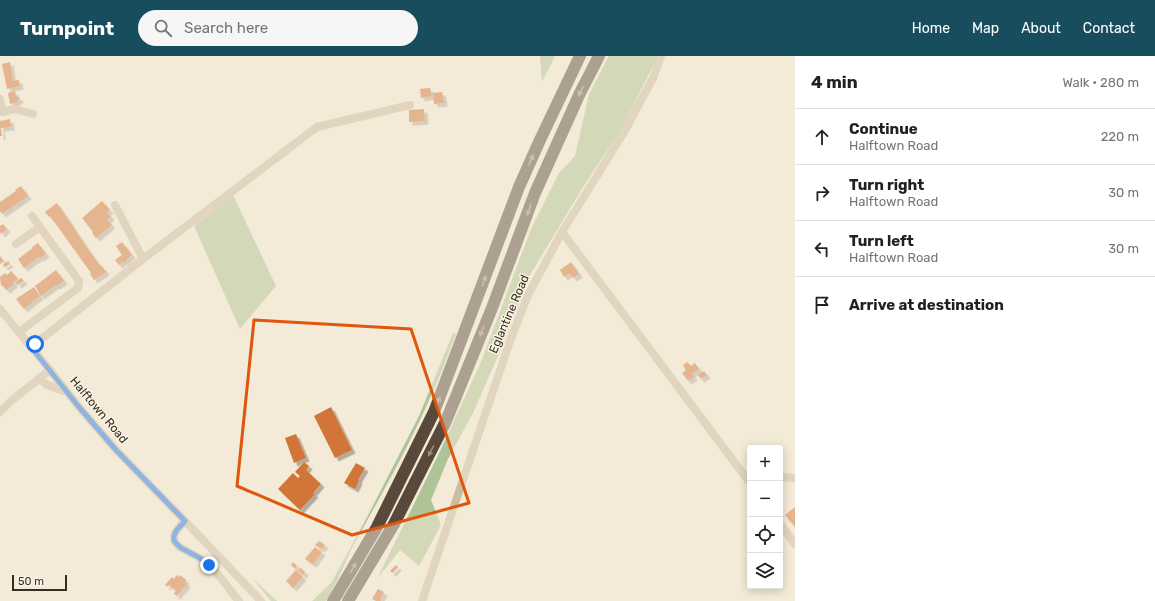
<!DOCTYPE html>
<meta charset="utf-8">
<style>
body{margin:0;font-family:Rubik,sans-serif;background:#f6f6f6;color:#202124}
.controls{position:absolute;right:12px;bottom:12px;display:grid;overflow:hidden;border-radius:4px;box-shadow:0 2px 10px #0003}
.controls button{width:36px;height:36px;display:grid;place-items:center;padding:0;border:0;border-bottom:1px solid #e0e0e0;background:#fff;color:#202124;font:20px sans-serif}
.scale{position:absolute;left:12px;bottom:10px;width:55px;box-sizing:border-box;padding-left:4px;border:2px solid #362d25;border-top:0;font-size:11px;line-height:14px;white-space:nowrap;color:#362d25;-webkit-text-stroke:3px #fbf4e4;paint-order:stroke}
.stop{position:absolute;width:12px;height:12px;margin:-9px;border:3px solid #1a73e8;border-radius:50%;background:#fff}
.stop.end{background:#1a73e8;border-color:#fff;box-shadow:0 1px 4px #0008}
.list{margin:0;padding:0;list-style:none}
h2{display:flex;justify-content:space-between;align-items:center;height:52px;margin:0;padding:0 16px;font-size:17px}
h2 small{font-size:13px;font-weight:400;color:#757577}
.list li{display:grid;grid-template-columns:26px 1fr auto;gap:12px;align-items:center;box-sizing:border-box;height:56px;padding:0 16px;border-top:1px solid #e0e0e0}
.list b{display:block;font-size:15px;white-space:nowrap}
.list p{margin:0;font-size:13px;white-space:nowrap;color:#757577}
.list em{font-size:13px;font-style:normal;color:#757577}
.icon{flex:none;width:22px;height:22px;fill:none;stroke:currentColor;stroke-width:2;stroke-linecap:round;stroke-linejoin:round}
.map{position:relative;flex:none;width:795px;height:545px;overflow:hidden}
header{display:flex;align-items:center;gap:24px;box-sizing:border-box;height:56px;padding:0 20px;background:#174d5c;color:#fff}
header strong{font-size:19px}
nav{display:flex;gap:22px;margin-inline-start:auto;font-size:14px}
.search{width:280px;height:36px;background:#f6f6f6;display:flex;align-items:center;gap:10px;box-sizing:border-box;padding:0 14px;border-radius:22px;color:#757577;font-size:15px}
main{display:flex}
aside{flex:1;background:#fff}
.map>svg:first-child{display:block}
</style>
<header>
<strong>Turnpoint</strong>
<div class="search"><svg class="icon" aria-label="search" viewBox="0 0 24 24"><circle cx="10" cy="10" r="6"/><path d="M15 15l6 6"/></svg>Search here</div>
<nav><a>Home</a><a>Map</a><a>About</a><a>Contact</a></nav>
</header>
<main>
<div class="map">
<svg width="795" height="545" viewBox="0 0 795 545">
<defs>
<filter id="shadow"><feDropShadow dx="3.5" dy="3.5" stdDeviation="0" flood-color="#0004"/></filter>
</defs>
<rect width="100%" height="100%" fill="#f3ead7"/>
<!-- green -->
<g fill="#aec496">
<path d="M540,0h15l-13,26z"/>
<path d="M609,0h49l-37,74 -38,57 -53,88 -32,81 -25,57 -25,46 -17,41 10,25 -22,41 -19,-16 -23,29 64,-130 40,-87 50,-133 28,-56 16,-17 14,-62z"/>
<path d="M233,139l43,91 -36,43 -46,-103z"/>
<path d="M453,277l3,1c-8,19 -14,39 -23,57 -23,54 -52,104 -80,155 -9,18 -16,38 -27,55h-14l19,-18 32,-58 56,-109z"/>
<path d="M253,523l24,22h-6z"/>
</g>
<!-- building -->
<g fill="#d27437" filter="url(#shadow)">
<path d="M10,6l3,19 6,-1 1,6 -13,3 -5,-25z"/>
<path d="M430,32l2,8 -11,2 -1,-9z"/>
<path d="M15,35l1,6h3l1,3h-3v2l-7,2 -2,-11z"/>
<path d="M442,36l2,11 -10,1 -1,-11z"/>
<path d="M424,53l1,12 -16,1v-12z"/>
<path d="M10,63l1,8 -10,1 1,8h-2v-15z"/>
<path d="M21,130l7,10 -26,18 -2,-3v-9l16,-11 -1,-1z"/>
<path d="M102,145l8,9 -3,2 4,5 -4,3 5,5 -16,13 -4,-5 6,-5 -5,4 -11,-14z"/>
<path d="M57,147l33,49 11,15 1,-1 4,6 -12,8 -4,-6 1,-1 -41,-57 -1,1 -4,-5z"/>
<path d="M3,168l4,5 -6,5 -1,-2v-6z"/>
<path d="M122,186l10,13 -6,5 1,1 -2,2 -2,-2 -4,4 -4,-5 7,-5 -6,-9z"/>
<path d="M38,187l8,11 -6,4 -1,-1 -15,11 -6,-9 15,-11 -1,-1z"/>
<path d="M0,200l4,5 -4,3z"/>
<path d="M8,205l2,3 -5,3 -2,-2z"/>
<path d="M571,206l8,12 -6,4 -3,-5 -6,4 -4,-7z"/>
<path d="M56,214l8,11 -7,5 -1,-1 -15,11 -6,-10z"/>
<path d="M11,215l7,8 -5,3 1,2 -7,6 -6,-5 -1,-8 5,-4 2,2z"/>
<path d="M21,222l3,3 -6,4 -2,-3z"/>
<path d="M34,231l6,9 -16,13 -8,-10z"/>
<path d="M687,306l4,4 4,-3 4,6 -7,5 2,3 -6,4 -6,-8 4,-3 -3,-5z"/>
<path d="M704,315l3,4 -6,4 -3,-4z"/>
<path d="M331,351l21,43 -17,8 -21,-42z"/>
<path d="M296,378l10,24 -12,5 -9,-25z"/>
<path d="M304,406l5,4 -3,4 15,14 -8,9 2,1 -15,16 -22,-21 15,-16 5,5 2,-2 -5,-4z"/>
<path d="M356,407l9,5 -7,12 1,1 -4,8 -11,-6z"/>
<path d="M795,451v20l-10,-12z"/>
<path d="M319,485l6,4 -4,4 -6,-4z"/>
<path d="M315,491l7,5 -9,12 -8,-5z"/>
<path d="M293,506l4,4 -2,3 -4,-4z"/>
<path d="M396,509l2,2 -5,6 -3,-2z"/>
<path d="M301,512l4,4 -2,3 -5,-4z"/>
<path d="M296,514l7,7 -10,11 -7,-7z"/>
<path d="M177,519l2,2 1,-2 6,5 -1,2 2,2 -10,12 -3,-2 2,-3 -7,-6 -1,2 -3,-2 7,-8 2,2z"/>
<path d="M378,533l6,3 -4,8 2,1h-6l-4,-2z"/>
</g>
<g fill="none" stroke-linecap="round" stroke-linejoin="round">
<!-- minor -->
<g stroke="#ccbca2" stroke-width="8">
<path d="M0,43l2,13 13,-3 18,5"/>
<path d="M115,149l28,54"/>
<path d="M562,176l188,251"/>
<path d="M16,188l24,-17"/>
<path d="M0,253l50,61 29,37 37,43 69,71 76,80"/>
<path d="M19,276l59,-44 1,-7 -47,-65"/>
<path d="M31,291l112,-88 174,-132 93,-22"/>
<path d="M39,322l8,7 20,7"/>
<path d="M0,356l11,-11 39,-31"/>
<path d="M780,421l15,1"/>
<path d="M185,465c-5,5 -14,13 -10,21 3,7 20,12 26,17 15,10 26,28 38,42"/>
<path d="M780,468l15,20"/>
<path d="M422,545l88,-260 18,-46 34,-63 61,-98 30,-56 8,-22"/>
</g>
<!-- highway -->
<g stroke="#58493b" stroke-width="12">
<path d="M333,545l44,-74 57,-115 85,-225 21,-47 40,-84"/>
<path d="M348,545l46,-77 52,-103 46,-113 43,-115 45,-100 19,-37"/>
</g>
</g>
<!-- one-way arrows -->
<defs><path id="oneway-solid" d="M-6-.8H1V-3.2L6.5 0L1 3.2V.8H-6Z"/></defs>
<g fill="#998d7f">
<use href="#oneway-solid" transform="translate(581 35) rotate(116)"/>
<use href="#oneway-solid" transform="translate(531 104) rotate(-67)"/>
<use href="#oneway-solid" transform="translate(529 154) rotate(111)"/>
<use href="#oneway-solid" transform="translate(484 225) rotate(-70)"/>
<use href="#oneway-solid" transform="translate(482 275) rotate(112)"/>
<use href="#oneway-solid" transform="translate(438 346) rotate(-69)"/>
<use href="#oneway-solid" transform="translate(431 395) rotate(117)"/>
<use href="#oneway-solid" transform="translate(353 512) rotate(-60)"/>
</g>
<g fill="none" stroke-linecap="round" stroke-linejoin="round">
<!-- route -->
<path stroke="#1a73e8" stroke-width="5" d="M35,288l-4,3 48,60 37,43 69,71 -9,10 -2,5v5l7,7 19,10 9,7"/>
</g>
<!-- marked area -->
<path d="M0 0H795V545H0ZM254,264l157,9 58,174 -117,32 -115,-49z" fill="#f3ead7" fill-opacity=".55" fill-rule="evenodd"/>
<path fill="none" stroke="#df570d" stroke-width="3" stroke-linejoin="round" d="M254,264l157,9 58,174 -117,32 -115,-49z"/>
<g text-anchor="middle" dominant-baseline="central" stroke-width="3" stroke-linejoin="round" paint-order="stroke">
<!-- street labels -->
<g font-size="12" fill="#362d25" stroke="#fbf4e4">
<text transform="translate(509 258) rotate(-67)">Eglantine Road</text>
<text transform="translate(99 354) rotate(50)">Halftown Road</text>
</g>
</g>
</svg>
<div class="controls">
<button>+</button>
<button>−</button>
<button><svg class="icon" aria-label="locate" viewBox="0 0 24 24"><circle cx="12" cy="12" r="6"/><path d="M12 2v4M12 18v4M2 12h4M18 12h4"/></svg></button>
<button><svg class="icon" aria-label="layers" viewBox="0 0 24 24"><path d="M12 4l9 5-9 5-9-5zM3 14l9 5 9-5"/></svg></button>
</div>
<div class="scale">50 m</div>
<div class="stop" style="left:35px;top:288px"></div>
<div class="stop end" style="left:209px;top:509px"></div>
</div>
<aside>
<h2>4 min<small>Walk · 280 m</small></h2>
<ul class="list">
<li><svg class="icon" aria-label="ahead" viewBox="0 0 24 24"><path d="M12 20V5M6 11l6-6 6 6"/></svg><div><b>Continue</b><p>Halftown Road</p></div><em>220 m</em></li>
<li><svg class="icon" aria-label="right" viewBox="0 0 24 24"><path d="M7 20v-9h11M14 6l5 5-5 5"/></svg><div><b>Turn right</b><p>Halftown Road</p></div><em>30 m</em></li>
<li><svg class="icon" aria-label="left" viewBox="0 0 24 24"><path d="M17 20v-9H6M10 6l-5 5 5 5"/></svg><div><b>Turn left</b><p>Halftown Road</p></div><em>30 m</em></li>
<li><svg class="icon" aria-label="arrive" viewBox="0 0 24 24"><path d="M6 21V4h12l-3 4 3 4H6"/></svg><div><b>Arrive at destination</b></div></li>
</ul>
</aside>
</main>
